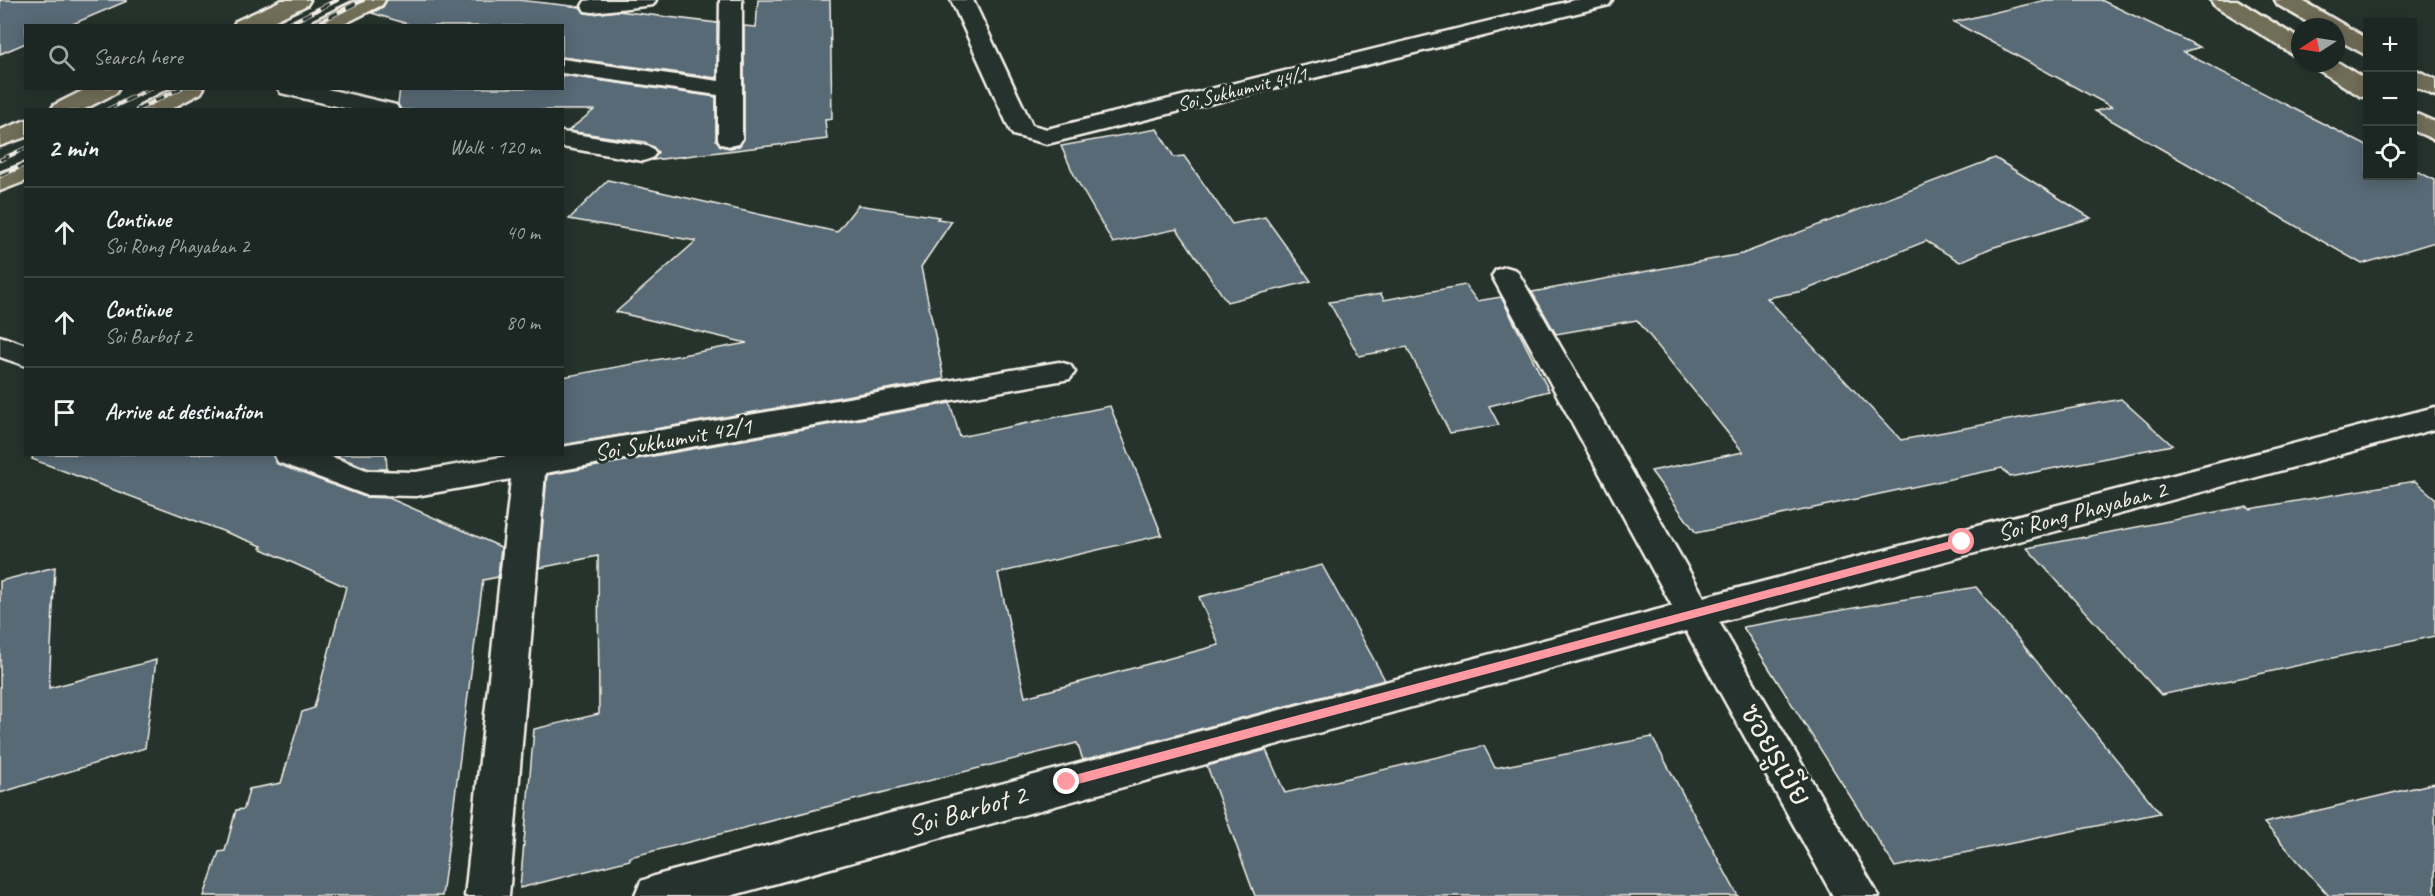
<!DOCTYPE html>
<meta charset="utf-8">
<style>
body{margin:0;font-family:Caveat,"Playpen Sans Thai",sans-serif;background:#252e2a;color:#f1f3f6}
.controls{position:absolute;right:18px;top:18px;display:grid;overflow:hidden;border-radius:0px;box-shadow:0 3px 15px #0003}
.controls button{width:54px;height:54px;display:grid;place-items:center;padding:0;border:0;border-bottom:2px solid #3a4340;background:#1c2622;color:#f1f3f6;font:30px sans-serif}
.compass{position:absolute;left:2291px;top:18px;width:54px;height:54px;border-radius:50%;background:#1c2622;box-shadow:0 3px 15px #0003;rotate:258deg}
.stop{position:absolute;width:18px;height:18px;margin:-14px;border:4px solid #ff9aa2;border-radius:50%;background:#fff}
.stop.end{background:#ff9aa2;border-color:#fff;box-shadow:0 2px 6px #0008}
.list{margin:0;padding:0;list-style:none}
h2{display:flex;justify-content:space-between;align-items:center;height:78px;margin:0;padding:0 24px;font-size:26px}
h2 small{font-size:20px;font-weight:400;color:#a0a5a5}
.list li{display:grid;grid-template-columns:39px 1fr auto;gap:18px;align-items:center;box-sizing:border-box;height:90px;padding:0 24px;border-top:2px solid #3a4340}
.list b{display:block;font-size:22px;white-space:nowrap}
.list p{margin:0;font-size:20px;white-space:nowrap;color:#a0a5a5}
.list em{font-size:20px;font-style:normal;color:#a0a5a5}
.icon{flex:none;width:33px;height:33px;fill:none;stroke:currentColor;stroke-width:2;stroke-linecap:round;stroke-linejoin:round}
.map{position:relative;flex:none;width:2435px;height:896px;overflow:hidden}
.search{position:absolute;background:#1c2622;box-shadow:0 3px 15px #0003;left:24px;top:24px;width:540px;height:66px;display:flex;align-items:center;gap:15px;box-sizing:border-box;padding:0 21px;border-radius:0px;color:#a0a5a5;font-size:22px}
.panel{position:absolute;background:#1c2622;box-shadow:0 3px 15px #0003;left:24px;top:108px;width:540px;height:348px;border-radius:0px}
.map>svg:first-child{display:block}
</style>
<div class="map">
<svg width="2435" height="896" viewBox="0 0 2435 896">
<rect width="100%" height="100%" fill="#26332d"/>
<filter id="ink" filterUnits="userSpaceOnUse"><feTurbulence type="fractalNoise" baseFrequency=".0167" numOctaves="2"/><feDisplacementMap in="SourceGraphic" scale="12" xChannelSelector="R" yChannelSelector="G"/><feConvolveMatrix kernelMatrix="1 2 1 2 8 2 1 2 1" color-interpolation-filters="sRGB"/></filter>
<g filter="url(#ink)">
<!-- building -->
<g fill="#586a76" stroke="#f4f1e8" stroke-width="1.5">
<path d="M0,0h127v1l-59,25h-42v17l-26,11z"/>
<path d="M387,0h131l62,7 5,6 8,1 25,-3 99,12v55l-155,-21v-31h-148l-42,-13 11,-6z"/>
<path d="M758,0h72l2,119 -7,1 2,19 -174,21 5,-8 -13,-10 -77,-11 26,-21h-193l-3,-6 2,-16h162v-13l154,22v43l5,6 9,2 9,-2 5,-7v-113l12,1z"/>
<path d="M2046,0h55l99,47 -17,5 184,94v30h45v-7l23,11v62l-73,22 -267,-153 17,-4 -158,-85z"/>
<path d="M1157,129l17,28 10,-1 48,68 33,-7 46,64 -84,21 -50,-73 -64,14 -38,-66 -14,-31z"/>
<path d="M1995,158l96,60 -100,30 -31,14 -34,-21 -123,50 -36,7 134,142 220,-41 51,46 -162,32 -8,-9 -306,65 -45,-62 92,-19 -106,-132 -81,14 -24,-42 210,-38z"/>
<path d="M608,180l229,52 21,-27 81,12 -2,2 15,2 -31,46 23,112 -382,66v-68l185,-34 -131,-31 80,-71 -127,-22z"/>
<path d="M1465,285l12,16 24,-4 48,94 -60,15 10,19 -49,8 -43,-86 -48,9 -30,-54 52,-8 3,6z"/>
<path d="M950,403l10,34 150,-31 52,129 -164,38 27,124 194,-52 -20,-48 123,-32 63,115 -302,80 -6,-17 -447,114v3l-110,28 14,-159 65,-15 -1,-158 -59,12 8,-93z"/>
<path d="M33,454h239l5,10 88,33 24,1 112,49 -3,30 -15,3 -41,316h-238l15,-44 6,-1 11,-41 8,-1 5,-20 32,-6 21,-71 12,-4 32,-121 -86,-39 2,-2 -230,-87z"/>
<path d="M332,454h54l1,15h-18z"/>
<path d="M2415,481l20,17v138l-274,59 -134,-147 220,-42 3,3z"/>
<path d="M55,567l-6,121 107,-28 -11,88 -145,45v-212z"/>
<path d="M1976,587l184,226 -265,54 -152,-240z"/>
<path d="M1652,737l86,159h-483l-48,-130 59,-16 19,43 199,-47 11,22z"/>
<path d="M2435,783v113h-106l-65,-73z"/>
</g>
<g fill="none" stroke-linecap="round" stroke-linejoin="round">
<defs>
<g id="minor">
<path d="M591,0h65l-3,5 -8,1 -52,6 -8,-1 -3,-5 3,-5z"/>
<path d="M720,0h22v139l-3,5 -9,2 -9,-2 -3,-5v-44l-156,-22v-14l157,22z"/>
<path d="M951,0h22l59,125 15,4 528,-129h37l-3,5 -562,139 -34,-9 -3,-5z"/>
<path d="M278,88h45l73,17 3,5h-46l-72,-17z"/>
<path d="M562,132l81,13 9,3 4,5 -4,5 -9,3 -81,-14z"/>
<path d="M1506,267l10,3 4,6 184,321 731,-190v22l-716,193 160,274h-46l-147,-265 -956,265h-95l6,-15 16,-6 1015,-269 -180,-330 4,-6z"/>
<path d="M0,336l26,9v21l-26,-9z"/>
<path d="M1059,362l11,3 5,7 -5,7 -525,94 -36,423h-44l46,-417 -95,17 -50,-1 -88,-33 -4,-8h50l45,17 47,1 103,-18h43v-7z"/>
</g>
<g id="primary">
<path d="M282,0h28l-3,5 -44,21h-30l3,-5z"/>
<path d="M357,0h28l-3,5 -42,21h-29l3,-5z"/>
<path d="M2211,0h26l63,39v17l-8,-2 -78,-49z"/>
<path d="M2275,0h26l67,39v17l-32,-17v-12h-20l-38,-22z"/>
<path d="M2336,61l32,20v17l-8,-2 -45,-28 -3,-5h24z"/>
<path d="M2412,68l23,11v17l-23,-11z"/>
<path d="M88,88h31l-3,5 -33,17h-32l3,-5z"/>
<path d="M174,88h30l-3,5 -32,17h-31l3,-5z"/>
<path d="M2412,112l23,10v18l-23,-10z"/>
<path d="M26,120v17l-26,9v-16z"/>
<path d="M26,163v18l-26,10v-18z"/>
</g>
</defs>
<!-- minor casing -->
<use href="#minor" stroke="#f4f1e8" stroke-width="5"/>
<!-- primary casing -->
<use href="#primary" stroke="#f4f1e8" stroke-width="5"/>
<!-- minor -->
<use href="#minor" fill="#26332d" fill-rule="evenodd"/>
<!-- primary -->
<use href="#primary" fill="#716e59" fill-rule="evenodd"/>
<defs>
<g id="rail">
<path d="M284,26l53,-26"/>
<path d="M311,26l52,-26"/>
<path d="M107,110l44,-22"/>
<path d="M137,110l44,-22"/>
<path d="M0,160l26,-12"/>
<path d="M0,176l26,-12"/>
</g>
</defs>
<!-- rail casing -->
<use href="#rail" stroke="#f4f1e8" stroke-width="4.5"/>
<!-- rail -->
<use href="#rail" stroke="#26332d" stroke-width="3" stroke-dasharray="10" stroke-linecap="butt"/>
</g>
</g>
<!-- route -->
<path fill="#ff9aa2" d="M1962,538l5,4 -2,3 -898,242 -7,-5 7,-5z"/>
<g text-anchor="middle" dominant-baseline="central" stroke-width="6" stroke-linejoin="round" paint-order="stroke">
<!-- far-street labels -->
<g font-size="20" fill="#f4f1e8" stroke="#26332d">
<text transform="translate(1242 89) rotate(-14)">Soi Sukhumvit 44/1</text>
</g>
<!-- street labels -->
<g font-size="24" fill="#f4f1e8" stroke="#26332d">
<text transform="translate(673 439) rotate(-10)">Soi Sukhumvit 42/1</text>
<text transform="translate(2082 511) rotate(-15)">Soi Rong Phayaban 2</text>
</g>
<!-- near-street labels -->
<g font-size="28" fill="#f4f1e8" stroke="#26332d">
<text transform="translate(1776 755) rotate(60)">ซอยรูเบีย</text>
<text transform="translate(967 810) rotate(-16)">Soi Barbot 2</text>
</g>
</g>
</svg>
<div class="controls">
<button>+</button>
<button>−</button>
<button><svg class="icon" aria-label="locate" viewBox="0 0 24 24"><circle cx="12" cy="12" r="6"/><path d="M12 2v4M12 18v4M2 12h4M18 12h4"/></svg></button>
</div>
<svg class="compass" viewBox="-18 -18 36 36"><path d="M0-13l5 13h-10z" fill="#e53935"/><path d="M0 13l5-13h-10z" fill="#a0a5a5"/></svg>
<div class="stop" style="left:1962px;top:542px"></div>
<div class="stop end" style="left:1067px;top:782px"></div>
<div class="search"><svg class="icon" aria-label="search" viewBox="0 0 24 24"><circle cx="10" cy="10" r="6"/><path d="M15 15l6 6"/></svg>Search here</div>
<section class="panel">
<h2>2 min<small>Walk · 120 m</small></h2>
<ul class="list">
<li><svg class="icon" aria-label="ahead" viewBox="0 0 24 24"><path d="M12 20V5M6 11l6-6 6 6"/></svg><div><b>Continue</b><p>Soi Rong Phayaban 2</p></div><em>40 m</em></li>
<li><svg class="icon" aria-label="ahead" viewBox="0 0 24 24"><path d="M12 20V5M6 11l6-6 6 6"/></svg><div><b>Continue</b><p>Soi Barbot 2</p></div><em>80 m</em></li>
<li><svg class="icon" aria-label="arrive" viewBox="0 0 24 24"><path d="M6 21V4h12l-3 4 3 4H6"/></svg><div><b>Arrive at destination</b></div></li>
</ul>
</section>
</div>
